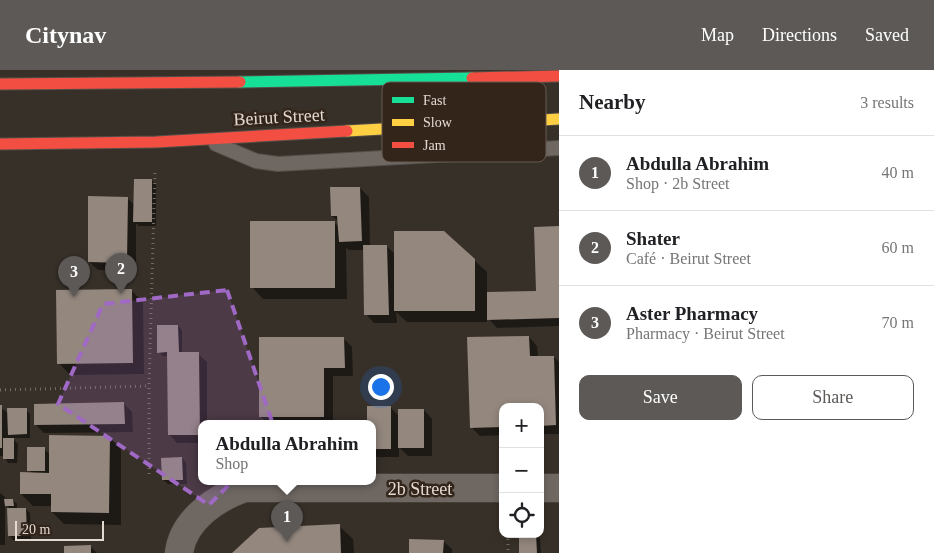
<!DOCTYPE html>
<meta charset="utf-8">
<style>
body{margin:0;font-family:Georgia,serif;background:#f6f6f6;color:#202124}
.controls{position:absolute;right:15px;bottom:15px;display:grid;overflow:hidden;border-radius:10px;box-shadow:0 2px 8px #0003}
.controls button{width:45px;height:45px;display:grid;place-items:center;padding:0;border:0;border-bottom:1px solid #e0e0e0;background:#fff;color:#202124;font:25px sans-serif}
.scale{position:absolute;left:15px;bottom:12px;width:89px;box-sizing:border-box;padding-left:5px;border:2px solid #e2d9d1;border-top:0;font-size:14px;line-height:18px;white-space:nowrap;color:#e2d9d1;-webkit-text-stroke:4px #33251a;paint-order:stroke}
.you{position:absolute;left:380px;top:316px;width:18px;height:18px;margin:-12px;border:4px solid #fff;border-radius:50%;background:#1a73e8;box-shadow:0 0 0 8px #1a73e833}
.badge{display:grid;place-items:center;width:32px;height:32px;border-radius:50%;background:#5c5957;color:#fff;font-size:16px;font-weight:700}
.pin{position:absolute;translate:-50% -41px;filter:drop-shadow(0 1px 2px #0008)}
.pin::after{content:'';position:absolute;top:26px;width:18px;height:15px;background:inherit;clip-path:polygon(0 0,100% 0,50% 100%)}
.popup{position:absolute;left:198px;top:350px;width:178px;height:65px;box-sizing:border-box;display:grid;place-content:center;border-radius:10px;background:#fff;filter:drop-shadow(0 1px 4px #0005);font-size:16px;white-space:nowrap;color:#757577}
.popup b{font-size:19px;color:#202124}
.popup::after{content:'';position:absolute;left:50%;top:100%;margin-left:-10px;border:10px solid transparent;border-top-color:#fff}
.list{margin:0;padding:0;list-style:none}
h2{display:flex;justify-content:space-between;align-items:center;height:65px;margin:0;padding:0 20px;font-size:21px}
h2 small{font-size:16px;font-weight:400;color:#757577}
.list li{display:grid;grid-template-columns:32px 1fr auto;gap:15px;align-items:center;box-sizing:border-box;height:75px;padding:0 20px;border-top:1px solid #e0e0e0}
.list b{display:block;font-size:19px;white-space:nowrap}
.list p{margin:0;font-size:16px;white-space:nowrap;color:#757577}
.list em{font-size:16px;font-style:normal;color:#757577}
.actions{display:flex;gap:10px;padding:15px 20px}
.actions a{flex:1;padding:11px 0;border:1px solid #5c5957;border-radius:10px;text-align:center;font-size:18px;color:#5c5957}
.actions .main{background:#5c5957;color:#fff}
.icon{flex:none;width:28px;height:28px;fill:none;stroke:currentColor;stroke-width:2;stroke-linecap:round;stroke-linejoin:round}
.map{position:relative;flex:none;width:559px;height:483px;overflow:hidden}
header{display:flex;align-items:center;gap:30px;box-sizing:border-box;height:70px;padding:0 25px;background:#5c5957;color:#fff}
header strong{font-size:24px}
nav{display:flex;gap:28px;margin-inline-start:auto;font-size:18px}
main{display:flex}
aside{flex:1;background:#fff}
.map>svg:first-child{display:block}
</style>
<header>
<strong>Citynav</strong>
<nav><a>Map</a><a>Directions</a><a>Saved</a></nav>
</header>
<main>
<div class="map">
<svg width="559" height="483" viewBox="0 0 559 483">
<rect width="100%" height="100%" fill="#373029"/>
<!-- shadow -->
<g fill="#0007">
<path d="M152,110l4,5v41h-17l-3,-3v48l-38,-1 -9,-8 38,-64 8,7z"/>
<path d="M360,118l9,9 1,49h16l9,8 79,6 13,12v21l50,-1 -1,-64 23,-1v99l-62,2 -10,-11v5h-80l-11,-10 1,11h-23l-8,-9 -2,-64h-15l-3,-2 1,51h-84l-11,-12 82,-65 5,5v-5l-7,-6z"/>
<path d="M131,220l12,12 1,72 -74,1 -11,-12z"/>
<path d="M178,256l4,4v24h16l9,8v61h-5v20h-25l-8,-9 -1,-78h-5l-4,-4z"/>
<path d="M529,267l8,9 1,11h16l5,5v72h-19v-27h-37v28l-23,1 -9,-9z"/>
<path d="M344,269l8,8 1,29h-20v47h-66l-7,-7z"/>
<path d="M124,334l8,8 1,20 -89,1 -9,-9z"/>
<path d="M0,337l9,7 17,-4 4,4v24h-18l6,6 -1,19h-9l-4,-7h-4z"/>
<path d="M368,337h22l9,9 25,-6 8,9v37h-24l-9,-9v10h-22l-5,-5v-29h-4z"/>
<path d="M109,367l12,12v76l-57,-1 -12,-12v-6h-19l-12,-12 11,-20 -3,-4 15,-21 6,5z"/>
<path d="M182,388l4,5 1,21h-19l-5,-4z"/>
<path d="M0,423l5,4v3h8l4,4v5h9l4,4 1,26 -18,1 -4,-5v-27l-4,-4v41h-5z"/>
<path d="M339,456l14,13 1,14h-120z"/>
<path d="M536,464l4,5 1,14h-20z"/>
<path d="M443,471l9,8v4h-42z"/>
<path d="M91,477l6,6h-31z"/>
</g>
<!-- building -->
<g fill="#93877e">
<path d="M134,109h18v43h-19z"/>
<path d="M330,117h30l2,54 -23,1 -2,-26h-6z"/>
<path d="M88,126l40,1 -1,66 -39,-1z"/>
<rect x="250" y="151" width="85" height="67"/>
<path d="M559,156v92l-72,2v-28l49,-1 -2,-64z"/>
<path d="M394,161h50l31,28v52h-81z"/>
<path d="M363,175h24l2,70h-25z"/>
<path d="M132,219l1,74 -76,1 -1,-74z"/>
<path d="M157,255h21l1,27h20l1,83h-32l-1,-83 -10,1z"/>
<path d="M529,266l1,20h24l2,69 -16,1v-19h-37v20l-33,1 -3,-91z"/>
<path d="M259,267h85l1,31h-21v49h-65z"/>
<path d="M124,332l1,22 -91,1v-21z"/>
<rect x="0" y="335" width="2" height="43"/>
<path d="M367,336h24v43h-19v-26h-5z"/>
<path d="M7,338h20v26l-19,1z"/>
<rect x="398" y="339" width="26" height="39"/>
<path d="M49,365l61,1 -1,77 -58,-1v-18h-31v-22l29,1z"/>
<rect x="3" y="368" width="11" height="21"/>
<rect x="27" y="377" width="18" height="24"/>
<path d="M182,387l1,23h-21l-1,-22z"/>
<path d="M4,429h9l1,7h-9z"/>
<path d="M7,438h19l1,28h-19z"/>
<path d="M340,454l1,29h-109l27,-25z"/>
<path d="M519,464h17l1,19h-18z"/>
<path d="M409,469l35,1 -1,13h-34z"/>
<path d="M91,475v8h-27v-7z"/>
</g>
<g fill="none" stroke-linecap="round" stroke-linejoin="round">
<defs>
<path id="lane" d="M216,74l40,17 22,3 281,-16"/>
<g id="street">
<path d="M540,418h19"/>
<path d="M179,483c4,-33 37,-55 65,-65h259"/>
</g>
<path id="fast" d="M240,12l232,-4"/>
<path id="slow" d="M347,61l212,-12"/>
<g id="jam">
<path d="M472,8l87,-2"/>
<path d="M0,14l240,-2"/>
<path d="M0,74l156,-2 191,-11"/>
</g>
</defs>
<!-- lane casing -->
<use href="#lane" stroke="#554f48" stroke-width="16"/>
<!-- street casing -->
<use href="#street" stroke="#554f48" stroke-width="29"/>
<!-- fast casing -->
<use href="#fast" stroke="#554f48" stroke-width="13"/>
<!-- slow casing -->
<use href="#slow" stroke="#554f48" stroke-width="13"/>
<!-- jam casing -->
<use href="#jam" stroke="#554f48" stroke-width="13"/>
<!-- path -->
<g stroke="#716c66" stroke-width="3" stroke-dasharray="1 4" stroke-linecap="butt">
<path d="M0,320l149,-4"/>
<path d="M149,404v-88l6,-216"/>
<path d="M508,464v19"/>
</g>
<!-- lane -->
<use href="#lane" stroke="#6e6762" stroke-width="14"/>
<!-- street -->
<use href="#street" stroke="#6e6762" stroke-width="28"/>
<!-- fast -->
<use href="#fast" stroke="#16e098" stroke-width="11"/>
<!-- slow -->
<use href="#slow" stroke="#ffcf43" stroke-width="11"/>
<!-- jam -->
<use href="#jam" stroke="#f24e42" stroke-width="11"/>
</g>
<!-- marked area -->
<path fill="#9f69c5" fill-opacity="0.2" stroke="#9f69c5" stroke-width="4" stroke-dasharray="10 6" stroke-linejoin="round" d="M227,220l50,146 -68,69 -151,-101 45,-100z"/>
<g text-anchor="middle" dominant-baseline="central" stroke-width="5" stroke-linejoin="round" paint-order="stroke">
<!-- street labels -->
<g font-size="18" fill="#e2d9d1" stroke="#33251a">
<text transform="translate(279 47) rotate(-3)">Beirut Street</text>
<text x="420" y="419">2b Street</text>
</g>
</g>
<!-- legend -->
<rect x="382" y="12" width="164" height="80" rx="8" fill="#33251a" stroke="#685b51" stroke-width="1"/>
<rect x="392" y="27" width="22" height="6" fill="#16e098"/>
<rect x="392" y="49" width="22" height="7" fill="#ffcf43"/>
<rect x="392" y="72" width="22" height="6" fill="#f24e42"/>
<g font-size="14" fill="#e2d9d1">
<text x="423" y="35">Fast</text>
<text x="423" y="57">Slow</text>
<text x="423" y="80">Jam</text>
</g>
</svg>
<div class="controls">
<button>+</button>
<button>−</button>
<button><svg class="icon" aria-label="locate" viewBox="0 0 24 24"><circle cx="12" cy="12" r="6"/><path d="M12 2v4M12 18v4M2 12h4M18 12h4"/></svg></button>
</div>
<div class="scale">20 m</div>
<div class="you"></div>
<div class="pin badge" style="left:287px;top:472px">1</div>
<div class="popup"><b>Abdulla Abrahim</b>Shop</div>
<div class="pin badge" style="left:121px;top:224px">2</div>
<div class="pin badge" style="left:74px;top:227px">3</div>
</div>
<aside>
<h2>Nearby<small>3 results</small></h2>
<ul class="list">
<li><span class="badge">1</span><div><b>Abdulla Abrahim</b><p>Shop · 2b Street</p></div><em>40 m</em></li>
<li><span class="badge">2</span><div><b>Shater</b><p>Café · Beirut Street</p></div><em>60 m</em></li>
<li><span class="badge">3</span><div><b>Aster Pharmacy</b><p>Pharmacy · Beirut Street</p></div><em>70 m</em></li>
</ul>
<div class="actions"><a class="main">Save</a><a>Share</a></div>
</aside>
</main>
